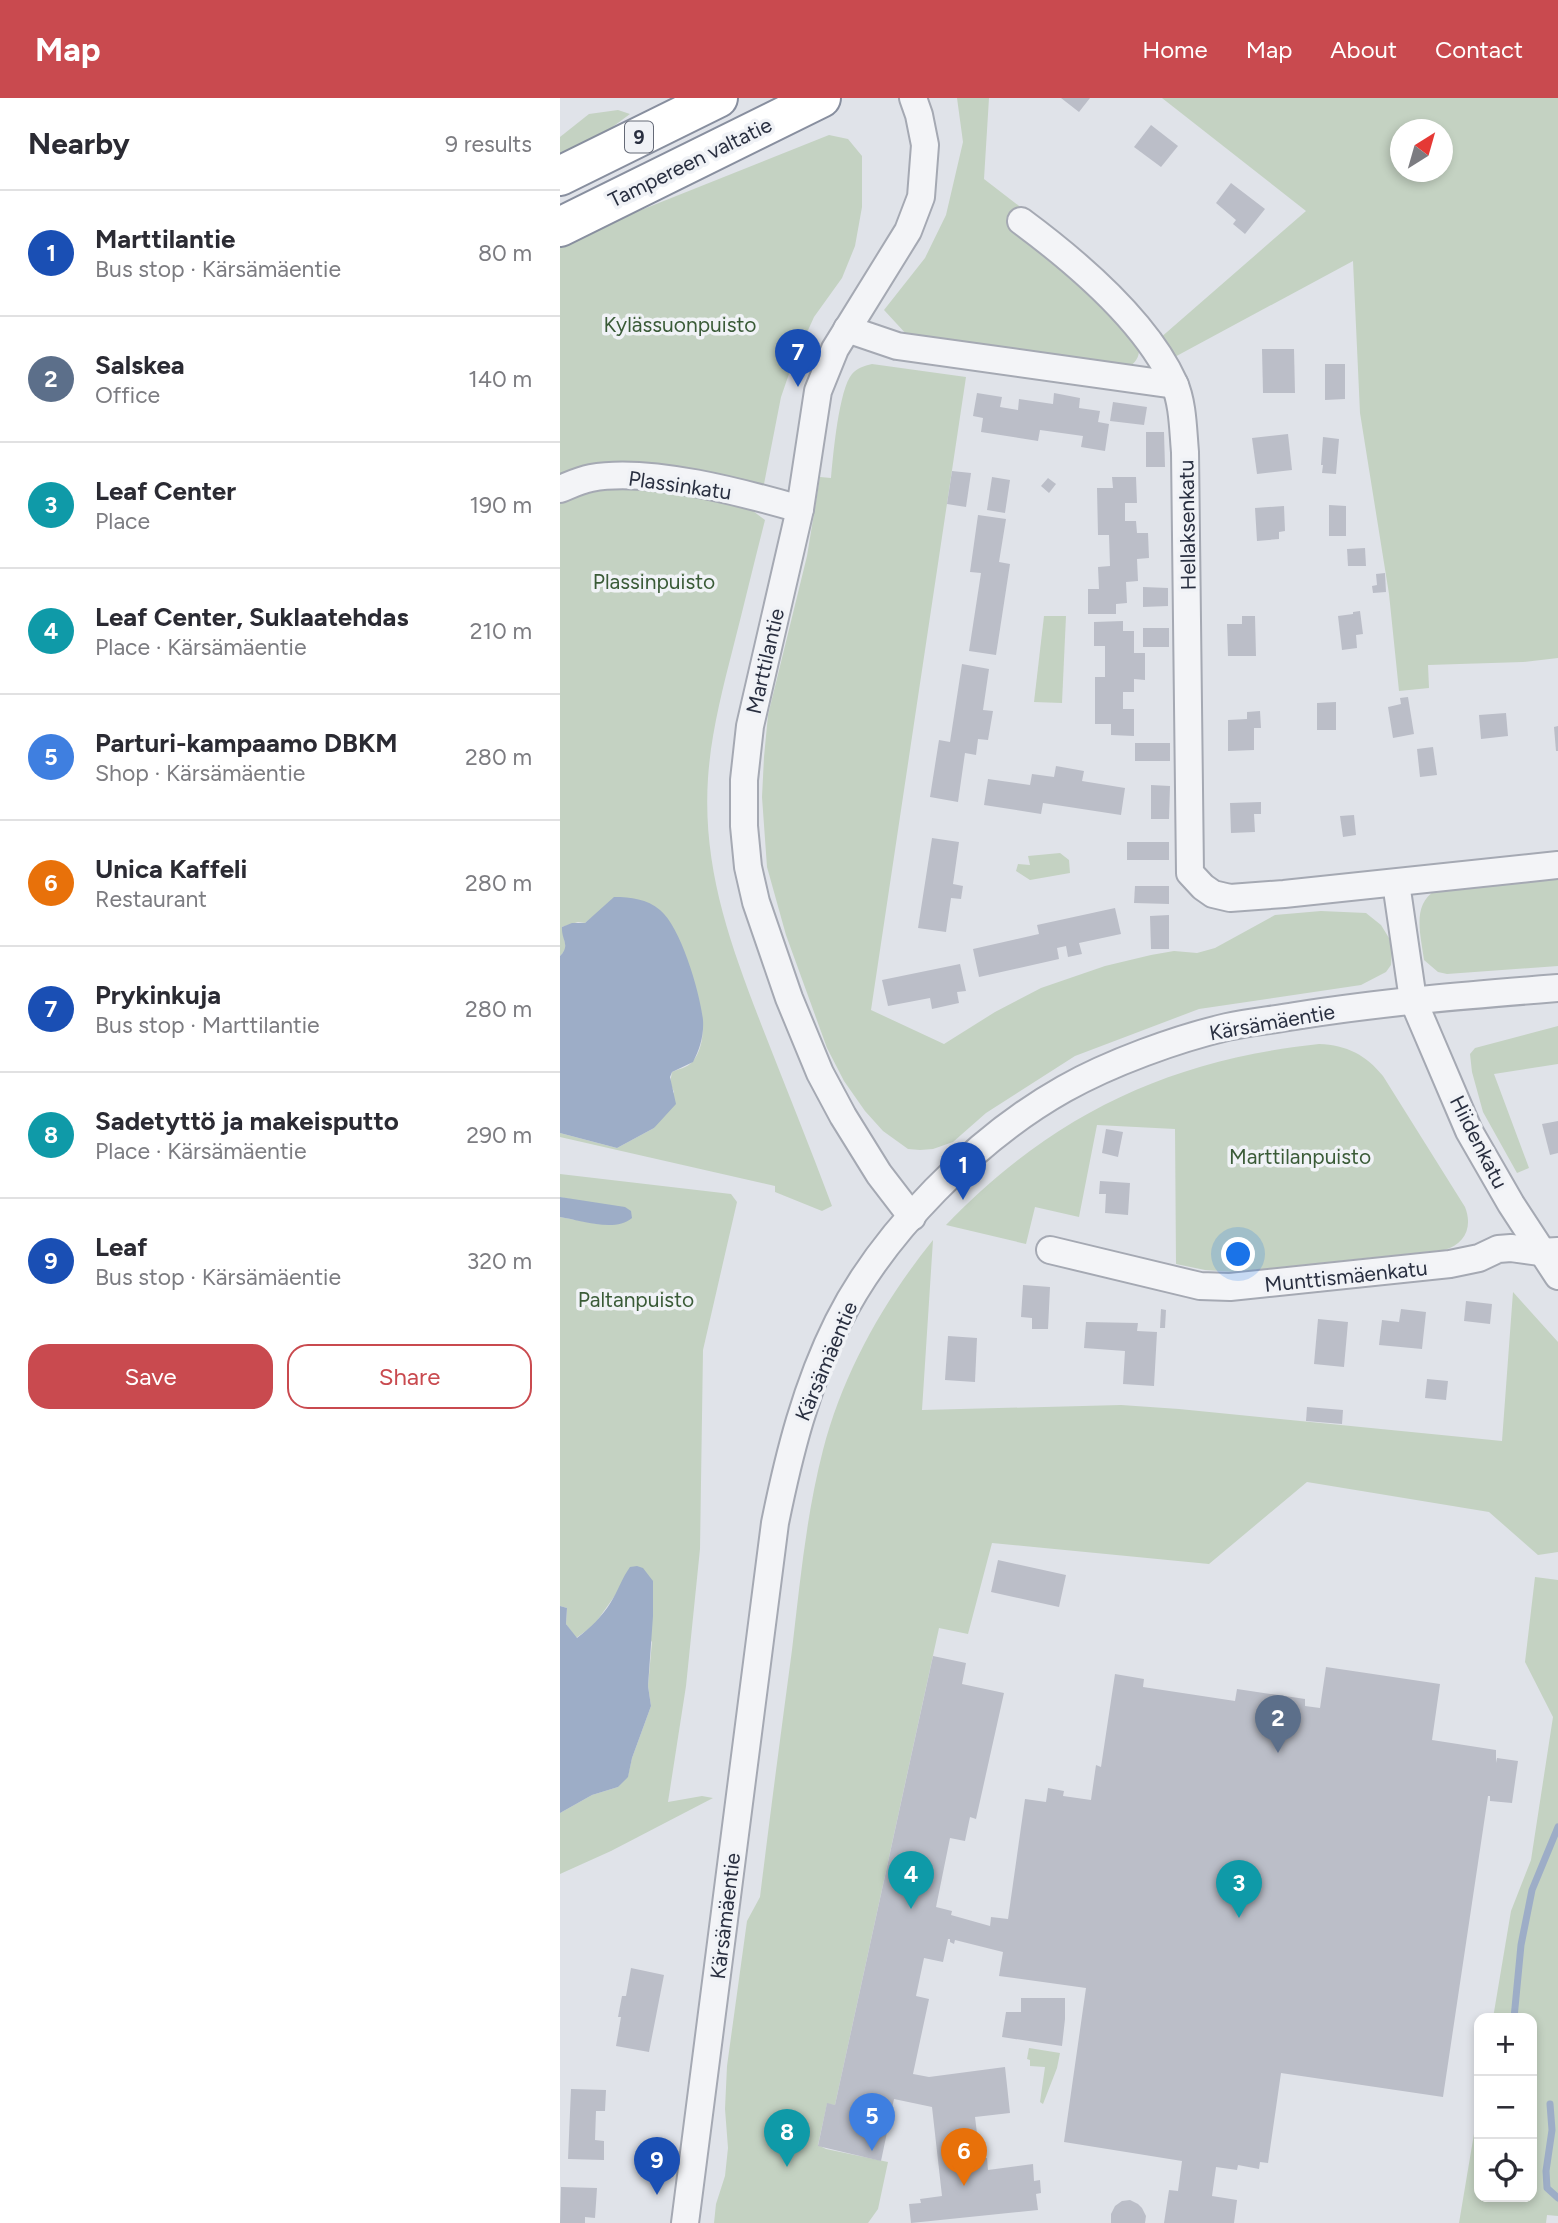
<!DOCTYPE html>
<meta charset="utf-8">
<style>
body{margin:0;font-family:Figtree,sans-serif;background:#f2f2f3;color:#2b2b33}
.controls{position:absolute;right:21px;bottom:21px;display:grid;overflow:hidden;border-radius:14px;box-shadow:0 4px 10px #0003}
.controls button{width:63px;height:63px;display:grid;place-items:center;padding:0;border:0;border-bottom:2px solid #e1e1e2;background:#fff;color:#2b2b33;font:35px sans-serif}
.compass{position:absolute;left:830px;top:21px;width:63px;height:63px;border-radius:50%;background:#fff;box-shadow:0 4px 10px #0003;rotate:37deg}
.you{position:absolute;left:679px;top:1157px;width:24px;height:24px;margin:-18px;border:5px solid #fff;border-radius:50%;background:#1a73e8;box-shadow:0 0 0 10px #1a73e833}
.badge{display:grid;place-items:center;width:46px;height:46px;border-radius:50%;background:#c94a4f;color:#fff;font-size:23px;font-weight:700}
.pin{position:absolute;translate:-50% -58px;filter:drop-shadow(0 2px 4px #0008)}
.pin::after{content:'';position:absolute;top:37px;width:24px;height:21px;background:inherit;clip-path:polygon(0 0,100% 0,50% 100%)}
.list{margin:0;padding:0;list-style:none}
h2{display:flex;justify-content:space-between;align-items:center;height:91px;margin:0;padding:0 28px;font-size:30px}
h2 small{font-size:23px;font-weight:400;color:#7c7c81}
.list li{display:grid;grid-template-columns:46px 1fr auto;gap:21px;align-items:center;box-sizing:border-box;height:126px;padding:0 28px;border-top:2px solid #e1e1e2}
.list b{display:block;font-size:26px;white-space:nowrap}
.list p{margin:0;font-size:23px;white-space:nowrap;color:#7c7c81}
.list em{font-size:23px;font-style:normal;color:#7c7c81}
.actions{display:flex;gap:14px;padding:21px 28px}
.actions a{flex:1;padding:16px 0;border:2px solid #c94a4f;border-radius:21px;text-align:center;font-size:24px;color:#c94a4f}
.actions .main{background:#c94a4f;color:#fff}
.icon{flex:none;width:38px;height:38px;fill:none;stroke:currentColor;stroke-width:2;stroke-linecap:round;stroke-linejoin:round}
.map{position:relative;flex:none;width:998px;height:2125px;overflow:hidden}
header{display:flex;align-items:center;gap:42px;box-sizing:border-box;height:98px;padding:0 35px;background:#c94a4f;color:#fff}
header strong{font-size:33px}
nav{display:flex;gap:38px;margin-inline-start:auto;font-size:24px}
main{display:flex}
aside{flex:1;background:#fff}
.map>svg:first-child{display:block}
</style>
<header>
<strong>Map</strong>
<nav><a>Home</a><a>Map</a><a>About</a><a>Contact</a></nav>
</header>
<main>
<aside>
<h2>Nearby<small>9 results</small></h2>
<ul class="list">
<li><span class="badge" style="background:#1a4fb4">1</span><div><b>Marttilantie</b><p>Bus stop · Kärsämäentie</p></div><em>80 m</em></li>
<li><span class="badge" style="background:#5c6f8a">2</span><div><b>Salskea</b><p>Office</p></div><em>140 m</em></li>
<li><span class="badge" style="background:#0f9aa8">3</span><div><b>Leaf Center</b><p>Place</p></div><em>190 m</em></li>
<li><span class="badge" style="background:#0f9aa8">4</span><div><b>Leaf Center, Suklaatehdas</b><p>Place · Kärsämäentie</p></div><em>210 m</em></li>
<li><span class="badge" style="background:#3f7fe0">5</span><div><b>Parturi-kampaamo DBKM</b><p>Shop · Kärsämäentie</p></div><em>280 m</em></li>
<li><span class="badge" style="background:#e8710a">6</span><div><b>Unica Kaffeli</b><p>Restaurant</p></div><em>280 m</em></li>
<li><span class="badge" style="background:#1a4fb4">7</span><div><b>Prykinkuja</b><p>Bus stop · Marttilantie</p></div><em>280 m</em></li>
<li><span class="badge" style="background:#0f9aa8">8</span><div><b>Sadetyttö ja makeisputto</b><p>Place · Kärsämäentie</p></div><em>290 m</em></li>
<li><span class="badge" style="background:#1a4fb4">9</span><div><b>Leaf</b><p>Bus stop · Kärsämäentie</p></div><em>320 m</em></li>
</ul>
<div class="actions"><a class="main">Save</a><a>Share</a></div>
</aside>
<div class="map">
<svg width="998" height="2125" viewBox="0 0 998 2125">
<rect width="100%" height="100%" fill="#e0e3e9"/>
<!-- green -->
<g fill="#c4d2c2" fill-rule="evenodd">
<path d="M397,0h32l-5,81 39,30 55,70 61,67c1,10 -3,17 -11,21l-220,-31 -24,-26 41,-52 21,-43 17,-73z"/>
<path d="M602,0h396v560l-35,4 -95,3 1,23 -30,3 -10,-97 -29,-181 -7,-152 -182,98 -12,-20 147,-128zM841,32h42v42h-42z"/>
<path d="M58,12l12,4 -31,23 -39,23v-23l29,-23z"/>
<path d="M269,37l19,4 14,17v51l-7,39 -13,32 -28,39 -23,51 -10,29 -17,87 -131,-23 -73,15v-229l51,-25z"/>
<path d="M312,266l94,13 -95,633 73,34 51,-32 46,-24 64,-22 46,-11 23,-4 23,2 18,-5 60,-33 46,-4 45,2 15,12 8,13 3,13 -1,14 -5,7 -25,13 -162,24 -124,47 -89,57 -33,29 -20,7 -13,1 -12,-1 -25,-18 -18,-20 -21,-30 -17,-33 -41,-113 -19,-68 -5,-70 2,-40 4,-42 39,-159 13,-79 11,1c2,-23 8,-89 21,-104 5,-6 12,-8 20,-10z"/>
<path d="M70,385l119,25 16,12c-11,43 -21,85 -32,128 -11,43 -22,86 -25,130 -6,91 23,168 55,251 23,59 47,118 69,177l-10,5 -47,-19v-6l-215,-49v-4l57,15 37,-20 20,-36 -4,-9 2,-11c6,-3 15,-4 20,-10 12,-13 12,-35 9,-51l-101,-100 -15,12 -7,-1 -16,5 4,22 -6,7v-459z"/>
<path d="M484,518h22l-4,87 -28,-1z"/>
<path d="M500,755l9,7 1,13 -40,7 -14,-9 2,-7 12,1 -2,-9z"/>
<path d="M998,779v89l-111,8 -9,-2 -14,-12c-3,-25 -13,-55 12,-70z"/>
<path d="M998,928v38l-64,10 35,94 -12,5 -34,-61 -11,-40 -2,-18 5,-6z"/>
<path d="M759,946c28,1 47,11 64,32l82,131c8,20 0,37 -21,43l-210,22 -29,-2 -29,-6 -1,-135 -78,-4 -18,92 -44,-10 -9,37 -80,-19c106,-110 222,-165 373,-181z"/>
<path d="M0,1076l171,20 6,8 -34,148 -3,199 -14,137 -18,116 34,-6 11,2 -102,53 -51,23v-61l32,-18 26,-8 10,-11 4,-18 19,-52 -3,-20 4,-44 -36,-48 -22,31 -18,13 -10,-14 1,-16 -7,-2v-389l38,7 25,-1 -35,-20 -28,-6z"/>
<path d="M373,1142l-11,170 199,-5 58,4 323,32 11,-149 45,50v210l-20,3 -49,-43 -182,-30 -98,82 -217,-21 -24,91 -29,-6 -104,477 -8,-1 -9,41 8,4 62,13 -10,47 -10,14h-154l2,-19 9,-28 3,-28 -3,-39 2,-43 20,-145 13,-24c10,-82 21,-165 32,-247 8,-67 14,-134 31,-200 20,-77 60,-148 110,-210z"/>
<path d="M975,1479l23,3v636l-11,-1 -1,8h-87l20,-119v93h53v-179h-39l18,-107 20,-51 22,-143 -28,-55z"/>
<path d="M469,1950l31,5 -3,15 -14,36 -3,-2 5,-35 -15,-1v-6l-3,-1z"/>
</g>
<!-- water -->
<g fill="#9dadc7">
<path d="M54,799c17,0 33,2 46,13 21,17 40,83 43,110 1,15 -3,29 -10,42l-21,10 -2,5 6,27 -22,24 -37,20 -57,-15v-177c11,-11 1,-16 2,-29l10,-4h13z"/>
<path d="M0,1099l65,10 6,4 1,7c-17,15 -52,2 -72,-1z"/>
<path d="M77,1468l6,2 10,13v35l-5,70 3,20 -19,52 -4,19 -10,10 -26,8 -32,18v-207l7,2 -1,16 11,14c13,-10 25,-21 34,-36 7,-11 11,-24 19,-35z"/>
</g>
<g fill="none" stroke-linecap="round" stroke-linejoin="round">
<!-- stream -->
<g stroke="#9dadc7" stroke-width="7">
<path d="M954,1920l7,-73 11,-55 26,-63"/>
<path d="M990,2006l2,26 -6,41 1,17 11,10"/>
</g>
</g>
<!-- building -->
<g fill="#bbbec8">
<path d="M501,0h29l-11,14z"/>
<path d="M591,27l27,21 -17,21 -27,-20z"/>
<path d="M671,85l34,26 -20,25 -12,-10 3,-4 -20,-17z"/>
<path d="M702,251h32l1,44h-32z"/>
<path d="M765,266h20v35l-20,1z"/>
<path d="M417,295l25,4 -2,10 18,3 1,-11 34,5 1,-11 26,5 -1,10 21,3 -2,11 11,2 -4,27 -24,-4 2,-11 -43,-6 -2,11 -57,-9 2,-14 -10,-2z"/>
<path d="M553,304l34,5 -3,18 -34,-4z"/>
<path d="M586,334h18l1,35h-19z"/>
<path d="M728,336l4,36 -35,4 -5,-36z"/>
<path d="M763,339l16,2 -3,35 -14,-1 1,-8h-2z"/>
<path d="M392,373l19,2 -5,34 -19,-3z"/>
<path d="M432,379l18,3 -5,33 -18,-3z"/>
<path d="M552,379h24l1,26h-12v18h11l1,12h11l1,25 -12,1 1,22 -12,1 1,21 -11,1v10h-28v-25h11l-1,-22 12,-1 -1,-31h-11l-1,-47h16z"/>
<path d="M488,380l8,6 -7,9 -8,-7z"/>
<path d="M769,407l17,1v30h-17z"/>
<path d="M724,408l1,25 -6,1v7l-22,2 -2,-33z"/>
<path d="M418,417l28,4 -7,43 11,2 -14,91 -27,-4 12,-78 -11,-1z"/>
<path d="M805,450l1,18h-18l-1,-17z"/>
<path d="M825,475l1,19 -13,1 -1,-7 5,-1 -1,-11z"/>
<path d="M583,489l25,1v18l-25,1z"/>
<path d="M800,513l3,23 -7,1 1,13 -15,2 -4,-34 15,-2v-2z"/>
<path d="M682,518h13l1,40h-28l-1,-32h15z"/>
<path d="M563,523v10h11v22h11v27l-11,-1v13h-11v17h11v27l-23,-1v-11h-16v-47h10v-31h-11v-24z"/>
<rect x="583" y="530" width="26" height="19"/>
<path d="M402,566l27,5 -6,41 10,1 -5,29 -10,-1 -2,16 -11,-2 -7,49 -28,-5 9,-57 11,2z"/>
<path d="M848,599l6,37 -21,4 -5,-31 13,-3 -1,-6z"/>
<path d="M776,604v28h-19v-27z"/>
<path d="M700,613l1,17h-7v22l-26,1v-31l19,-1v-7z"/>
<path d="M946,615l2,23 -27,3 -2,-24z"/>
<path d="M998,628v25h-2l-2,-24z"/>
<rect x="575" y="645" width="35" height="18"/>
<path d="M873,649l4,28 -17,2 -3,-28z"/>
<path d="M496,668l28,5 -2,10 43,7 -4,27 -78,-12 -2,11 -57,-9 4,-26 42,6 2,-11 22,3z"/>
<path d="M591,687l19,1 -1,33h-18z"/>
<path d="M701,704v12h-7l1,18 -24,1 -1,-30z"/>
<path d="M794,717l2,20 -13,2 -3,-21z"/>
<path d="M372,740l27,4 -6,42 10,2 -2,13 -10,-1 -5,34 -28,-4z"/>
<rect x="567" y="744" width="42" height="18"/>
<path d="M575,788h34v18l-35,-1z"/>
<path d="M555,810l6,26 -42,9 3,11 -14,3 -2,-11 -9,2 2,11 -80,18 -6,-28 66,-15 -2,-9z"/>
<path d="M609,817v34h-18l-1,-33z"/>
<path d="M400,866l6,27 -9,1 2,11 -27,6 -2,-11 -42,8 -6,-26z"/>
<path d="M998,1023v32l-8,2 -8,-31z"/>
<path d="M546,1031l17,3 -5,25 -16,-4z"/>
<path d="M540,1083l30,2 -2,32 -23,-2 1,-19h-7z"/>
<path d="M463,1187l27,2 -2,42h-16v-11l-11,-1z"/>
<path d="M906,1203l26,3 -2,20 -26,-3z"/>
<path d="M601,1211l5,1 -1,18h-5z"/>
<path d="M841,1211l25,3 -4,37 -43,-4 3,-25 17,2z"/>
<path d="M758,1221l30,3 -4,45 -30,-3z"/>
<path d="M526,1224l52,1 -1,8 20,1 -3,54 -31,-2 2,-33 -41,-3z"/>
<path d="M388,1238l29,2 -2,44 -30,-2z"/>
<path d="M867,1281l21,2 -2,19 -21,-2z"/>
<path d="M747,1309l36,3 -1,14 -36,-3z"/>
<path d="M438,1462l68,15 -7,32 -68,-15z"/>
<path d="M373,1558l33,7 -4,21 42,9 -28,126 -6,-2 -5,24 -15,-3 -14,69 16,4 -1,4 39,11 1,-9 17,2 17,-120 21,3 2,-14 16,3 -1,5 28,4 5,-35 5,2 14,-93 29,5 -1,8 92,14 2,-12 68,10v7l15,2 6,-41 114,17 -8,56 64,10v13l1,-5 21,3 -6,42 -22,-2v-5h-2l-45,301 -162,-24 -13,90 -8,-1 -1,7 -21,-4 -1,5 -21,-3 -4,29 25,4 -3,23h-70l5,-33 9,1 4,-30 -118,-19 22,-154 -87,-12 4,-24 -48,-12 -1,4 -4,-2v-3h-2l-5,23 -19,-4 -8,38 13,3 -16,75 16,3 76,-10 5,46 -35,4 5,41h7l1,12 45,-6 1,17 6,-1 1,13 -5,1 2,16 -127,13 -2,-19 12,-1 -1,-4 22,-3 -10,-89 -38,-8 -13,62 -63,-15 9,-43 8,2z"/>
<path d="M71,1870l33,7 -15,77 -33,-6 5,-29h-3l4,-21h4z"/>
<path d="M461,1900h44v21l-3,27 -60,-9 4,-25h15z"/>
<path d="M11,1991l35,1 -1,21h-9l-1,29 9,1v19l-36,-1z"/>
<path d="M1,2089l36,1 -2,30 -10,-1v6h-25z"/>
<path d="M570,2102l8,4 4,4 4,8 -1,7h-34v-9l4,-8 7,-5z"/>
</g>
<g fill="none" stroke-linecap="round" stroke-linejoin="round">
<defs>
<g id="minor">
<path d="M461,123c54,40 125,100 153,162 9,20 9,47 11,69l5,421 13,14 10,7 17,4 54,-4 274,-29"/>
<path d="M287,231l50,17 278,39"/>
<path d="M0,391c10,-4 20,-9 31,-11 58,-11 153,15 209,31"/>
<path d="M836,785l17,117 56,131 42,73 47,72"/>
<path d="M352,1119l-33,-43 -36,-58 -23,-43 -31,-75 -33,-96 -8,-35 -4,-41v-46l6,-54 50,-217 18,-118 17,-42 73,-118 13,-34 4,-52 -6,-30 -6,-17"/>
<path d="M490,1152l150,36 30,1 220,-23 29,-6 19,-9 13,-1 29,4 18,-1"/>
<path d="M125,2125l90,-700c14,-69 31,-137 63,-201 45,-90 139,-184 226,-233 46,-26 112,-50 163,-62 22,-5 45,-7 68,-11 87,-14 175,-21 263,-28"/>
</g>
<g id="highway">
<path d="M0,78l158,-78"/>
<path d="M0,129l261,-129"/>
</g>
</defs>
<!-- minor casing -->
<use href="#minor" stroke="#a5a9b3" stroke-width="30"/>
<!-- highway casing -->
<use href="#highway" stroke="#888f9f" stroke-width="42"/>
<!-- minor -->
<use href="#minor" stroke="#f3f4f7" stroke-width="26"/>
<!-- highway -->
<use href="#highway" stroke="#fff" stroke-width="38"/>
</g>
<g text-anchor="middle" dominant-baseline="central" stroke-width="7" stroke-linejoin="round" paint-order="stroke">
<!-- shield labels -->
<rect fill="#f0f2f6" stroke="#656a77" stroke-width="2" x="65" y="23.5" width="28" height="31" rx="5"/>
<g font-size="19" font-weight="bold" fill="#292f40">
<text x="79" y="39">9</text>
</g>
<!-- street labels -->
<g font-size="21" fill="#292f40" stroke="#f0f2f6">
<text transform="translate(130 64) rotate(-26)">Tampereen valtatie</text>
<text transform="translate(120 387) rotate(8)">Plassinkatu</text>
<text transform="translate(627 427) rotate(-91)">Hellaksenkatu</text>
<text transform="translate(205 563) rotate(-77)">Marttilantie</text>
<text transform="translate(712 924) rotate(-10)">Kärsämäentie</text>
<text transform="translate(919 1044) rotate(63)">Hiidenkatu</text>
<text transform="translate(786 1178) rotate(-6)">Munttismäenkatu</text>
<text transform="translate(266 1263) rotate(-67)">Kärsämäentie</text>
<text transform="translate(165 1818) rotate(-83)">Kärsämäentie</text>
</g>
<!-- park labels -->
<g font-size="21" fill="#3a5b37" stroke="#f0f2f6">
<text x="120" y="226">Kylässuonpuisto</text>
<text x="94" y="483">Plassinpuisto</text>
<text x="740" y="1058">Marttilanpuisto</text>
<text x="76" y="1201">Paltanpuisto</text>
</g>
</g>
</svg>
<div class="controls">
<button>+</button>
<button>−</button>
<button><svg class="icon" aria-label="locate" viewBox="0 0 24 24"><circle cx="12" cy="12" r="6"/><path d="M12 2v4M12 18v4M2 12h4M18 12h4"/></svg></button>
</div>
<svg class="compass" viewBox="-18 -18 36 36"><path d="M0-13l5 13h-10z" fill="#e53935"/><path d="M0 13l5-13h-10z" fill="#7c7c81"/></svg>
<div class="you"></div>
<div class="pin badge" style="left:403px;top:1102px;background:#1a4fb4">1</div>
<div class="pin badge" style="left:718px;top:1655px;background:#5c6f8a">2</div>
<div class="pin badge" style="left:679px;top:1820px;background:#0f9aa8">3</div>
<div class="pin badge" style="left:351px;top:1811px;background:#0f9aa8">4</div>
<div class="pin badge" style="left:312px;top:2053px;background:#3f7fe0">5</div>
<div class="pin badge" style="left:404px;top:2088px;background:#e8710a">6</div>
<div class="pin badge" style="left:238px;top:289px;background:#1a4fb4">7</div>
<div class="pin badge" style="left:227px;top:2069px;background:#0f9aa8">8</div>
<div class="pin badge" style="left:97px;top:2097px;background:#1a4fb4">9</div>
</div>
</main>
